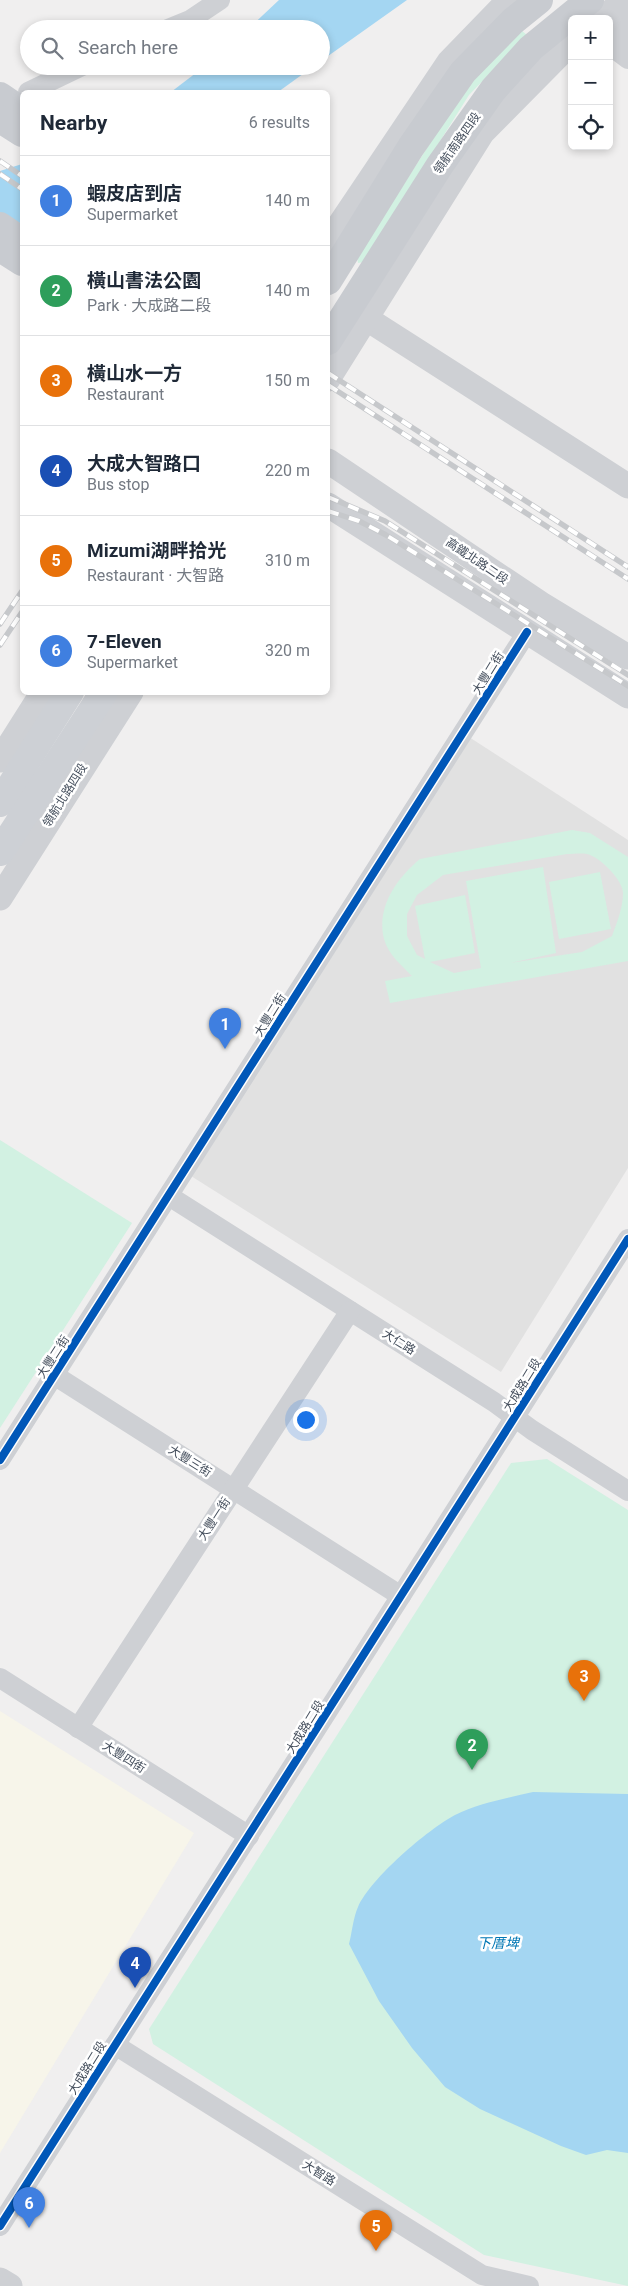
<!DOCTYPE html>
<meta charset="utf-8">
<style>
body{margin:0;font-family:Roboto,"Noto Sans TC",sans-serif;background:#f6f6f7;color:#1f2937}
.controls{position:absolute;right:15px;top:15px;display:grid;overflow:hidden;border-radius:8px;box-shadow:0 2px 8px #0003}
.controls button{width:45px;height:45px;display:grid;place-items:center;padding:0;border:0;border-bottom:1px solid #e0e1e3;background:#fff;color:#1f2937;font:25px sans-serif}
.you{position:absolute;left:305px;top:1419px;width:18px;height:18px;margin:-12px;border:4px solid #fff;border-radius:50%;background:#1a73e8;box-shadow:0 0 0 8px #1a73e833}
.badge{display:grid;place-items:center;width:32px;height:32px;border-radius:50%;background:#b45309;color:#fff;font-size:16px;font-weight:700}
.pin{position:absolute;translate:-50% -41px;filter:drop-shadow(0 1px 2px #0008)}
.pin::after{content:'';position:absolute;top:26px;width:18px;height:15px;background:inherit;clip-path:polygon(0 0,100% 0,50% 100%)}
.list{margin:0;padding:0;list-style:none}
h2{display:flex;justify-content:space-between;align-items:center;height:65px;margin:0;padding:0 20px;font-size:21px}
h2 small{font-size:16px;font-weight:400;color:#747a83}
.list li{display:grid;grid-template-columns:32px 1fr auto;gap:15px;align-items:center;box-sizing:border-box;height:90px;padding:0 20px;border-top:1px solid #e0e1e3}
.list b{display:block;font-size:19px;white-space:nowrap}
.list p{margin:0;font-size:16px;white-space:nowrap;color:#747a83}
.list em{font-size:16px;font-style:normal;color:#747a83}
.icon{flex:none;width:28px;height:28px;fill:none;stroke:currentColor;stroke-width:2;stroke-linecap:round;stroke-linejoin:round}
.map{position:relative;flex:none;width:628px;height:2286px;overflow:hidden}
.search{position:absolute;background:#fff;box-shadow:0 2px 8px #0003;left:20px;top:20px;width:310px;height:55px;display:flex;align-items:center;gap:12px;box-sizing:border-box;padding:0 18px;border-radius:28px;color:#747a83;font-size:19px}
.panel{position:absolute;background:#fff;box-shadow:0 2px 8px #0003;left:20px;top:90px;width:310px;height:605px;border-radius:8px}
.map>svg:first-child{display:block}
</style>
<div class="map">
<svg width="628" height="2286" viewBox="0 0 628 2286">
<rect width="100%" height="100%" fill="#f0efef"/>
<!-- commercial -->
<path fill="#f7f5ea" d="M0,1711l194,122 -194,320z"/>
<!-- education -->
<path fill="#e1e1e1" d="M469,737l159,103v328l-127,204 -310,-196z"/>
<!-- green -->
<g fill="#d2f1e2" fill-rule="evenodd">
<path d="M521,30l6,5 -58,60 -105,167 -6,1 -1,-6 108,-168z"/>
<path d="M572,830l18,3 38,24v104l-238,42 -5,-22 27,-5c-10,-10 -24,-22 -28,-37 -8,-32 13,-61 36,-80zM567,854c6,0 14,-1 20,0 13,3 36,26 36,39 0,15 -6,29 -11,43l-30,16 -72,11 46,-10 -13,-86 -77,14 15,87 -27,5 -24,-11 45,-9 -10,-58 -50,11 10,53 -8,-4 -10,-19v-22l10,-19 26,-20z"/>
<path d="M600,872l11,57 -52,10 -10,-57z"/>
<path d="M0,1140l132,83 -132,205z"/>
<path d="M547,1459l81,51v776l-144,-31 -331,-211 -4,-15 362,-566z"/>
</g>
<!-- water -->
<g fill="#a4d6f2">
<path d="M279,0h128l-86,61v-32h-73z"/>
<path d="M205,66h109l-36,26h-107z"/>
<path d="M22,164v58l-22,8v-59z"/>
<path d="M533,1792l95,2v359l-21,-3 -21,5 -25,-9 -81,-37 -35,-22 -33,-39 -33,-47 -30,-57c3,-11 4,-26 9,-37 13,-29 69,-77 97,-92 24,-12 52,-17 78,-23z"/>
</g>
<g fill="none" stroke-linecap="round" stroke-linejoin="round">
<!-- minor -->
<g stroke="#ced0d4" stroke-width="20">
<path d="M620,4v49l8,6"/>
<path d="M168,29l22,-9 30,-20"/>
<path d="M28,92l54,-26"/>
<path d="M169,1196l325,206 38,28 96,61"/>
<path d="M54,1375l347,221"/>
<path d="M0,1460l527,-828"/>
<path d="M0,1678l249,158"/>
<path d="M78,1728l272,-417"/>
<path d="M115,2045l367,230 47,11"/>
<path d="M0,2226l628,-987"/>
</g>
<!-- tertiary -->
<g stroke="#ced0d4" stroke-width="25">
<path d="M600,19l27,-19"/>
<path d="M328,242l121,-180 60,-62"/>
<path d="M350,308l278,178"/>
<path d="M328,379l154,-246 90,-91"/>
<path d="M328,461l213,143 87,53"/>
<path d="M328,505l300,191"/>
<path d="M0,760l43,-68"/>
<path d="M0,898l131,-206"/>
<path d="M0,2280l10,6"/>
</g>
<!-- secondary -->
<g stroke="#cdd0d5" stroke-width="28">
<path d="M0,803l70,-111"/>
<path d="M0,852l104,-160"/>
</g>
<!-- primary -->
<g stroke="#c8cbd0" stroke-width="28">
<path d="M0,96l22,15"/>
<path d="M0,119l22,14"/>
<path d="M0,226l22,15"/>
<path d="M0,248l22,14"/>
<path d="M328,281l83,-134 52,-75 50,-51 26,-21"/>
<path d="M328,341l112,-176 53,-75 38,-42 59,-48"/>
</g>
<defs>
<g id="rail">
<path d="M0,161l22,15"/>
<path d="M0,174l22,15"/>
<path d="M328,373l300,194"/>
<path d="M328,385l300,194"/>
<path d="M328,497l57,24 243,154"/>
<path d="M328,511l31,10 27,14 242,151"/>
<path d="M0,624l22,-33"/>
<path d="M0,645l22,-33"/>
</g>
</defs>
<!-- rail casing -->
<use href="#rail" stroke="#c6c8cb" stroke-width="5.5"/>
<!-- rail -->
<use href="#rail" stroke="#fff" stroke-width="4" stroke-dasharray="11" stroke-linecap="butt"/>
<defs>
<g id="cycleway">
<path d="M0,1460l527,-828"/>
<path d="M0,2226l628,-987"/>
</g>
</defs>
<!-- cycleway casing -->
<use href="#cycleway" stroke="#fff" stroke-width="11"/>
<!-- cycleway -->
<use href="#cycleway" stroke="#0057b8" stroke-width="8"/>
</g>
<g text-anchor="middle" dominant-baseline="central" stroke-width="5" stroke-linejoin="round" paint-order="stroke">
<!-- street labels -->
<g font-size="12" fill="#454f5d" stroke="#fff">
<text transform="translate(457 143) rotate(-55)">領航南路四段</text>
<text transform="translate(477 561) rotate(34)">高鐵北路二段</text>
<text transform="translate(488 673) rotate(-58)">大豐二街</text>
<text transform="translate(65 795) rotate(-58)">領航北路四段</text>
<text transform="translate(270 1015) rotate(-58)">大豐二街</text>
<text transform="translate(399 1342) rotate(32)">大仁路</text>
<text transform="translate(53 1357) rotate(-57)">大豐二街</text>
<text transform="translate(522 1385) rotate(-58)">大成路二段</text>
<text transform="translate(190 1461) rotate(32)">大豐三街</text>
<text transform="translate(214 1519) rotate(-57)">大豐一街</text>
<text transform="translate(305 1727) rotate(-58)">大成路二段</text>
<text transform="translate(124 1757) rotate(32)">大豐四街</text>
<text transform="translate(87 2068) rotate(-58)">大成路二段</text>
<text transform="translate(319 2173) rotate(32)">大智路</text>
</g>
<!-- water labels -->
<g font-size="14" font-style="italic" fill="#0177b4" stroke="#fff">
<text x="498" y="1943">下厝埤</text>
</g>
</g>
</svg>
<div class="controls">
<button>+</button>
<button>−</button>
<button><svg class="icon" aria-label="locate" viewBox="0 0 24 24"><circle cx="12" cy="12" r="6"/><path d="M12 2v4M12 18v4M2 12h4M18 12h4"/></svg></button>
</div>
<div class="you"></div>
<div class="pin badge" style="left:225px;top:1049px;background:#3f7fe0">1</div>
<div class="pin badge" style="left:472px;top:1770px;background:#2e9e5b">2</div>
<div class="pin badge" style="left:584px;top:1701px;background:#e8710a">3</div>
<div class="pin badge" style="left:135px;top:1988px;background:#1a4fb4">4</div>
<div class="pin badge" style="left:376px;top:2251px;background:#e8710a">5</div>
<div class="pin badge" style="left:29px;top:2228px;background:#3f7fe0">6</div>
<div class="search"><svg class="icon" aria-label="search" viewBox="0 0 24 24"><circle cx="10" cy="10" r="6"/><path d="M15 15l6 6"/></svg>Search here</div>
<section class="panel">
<h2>Nearby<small>6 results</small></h2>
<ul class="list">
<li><span class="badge" style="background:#3f7fe0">1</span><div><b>蝦皮店到店</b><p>Supermarket</p></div><em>140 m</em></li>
<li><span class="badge" style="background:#2e9e5b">2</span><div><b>橫山書法公園</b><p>Park · 大成路二段</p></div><em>140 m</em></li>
<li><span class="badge" style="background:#e8710a">3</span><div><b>橫山水一方</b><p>Restaurant</p></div><em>150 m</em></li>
<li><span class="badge" style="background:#1a4fb4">4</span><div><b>大成大智路口</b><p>Bus stop</p></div><em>220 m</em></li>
<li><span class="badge" style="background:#e8710a">5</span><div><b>Mizumi湖畔拾光</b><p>Restaurant · 大智路</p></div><em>310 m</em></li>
<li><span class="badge" style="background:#3f7fe0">6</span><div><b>7-Eleven</b><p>Supermarket</p></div><em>320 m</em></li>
</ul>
</section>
</div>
